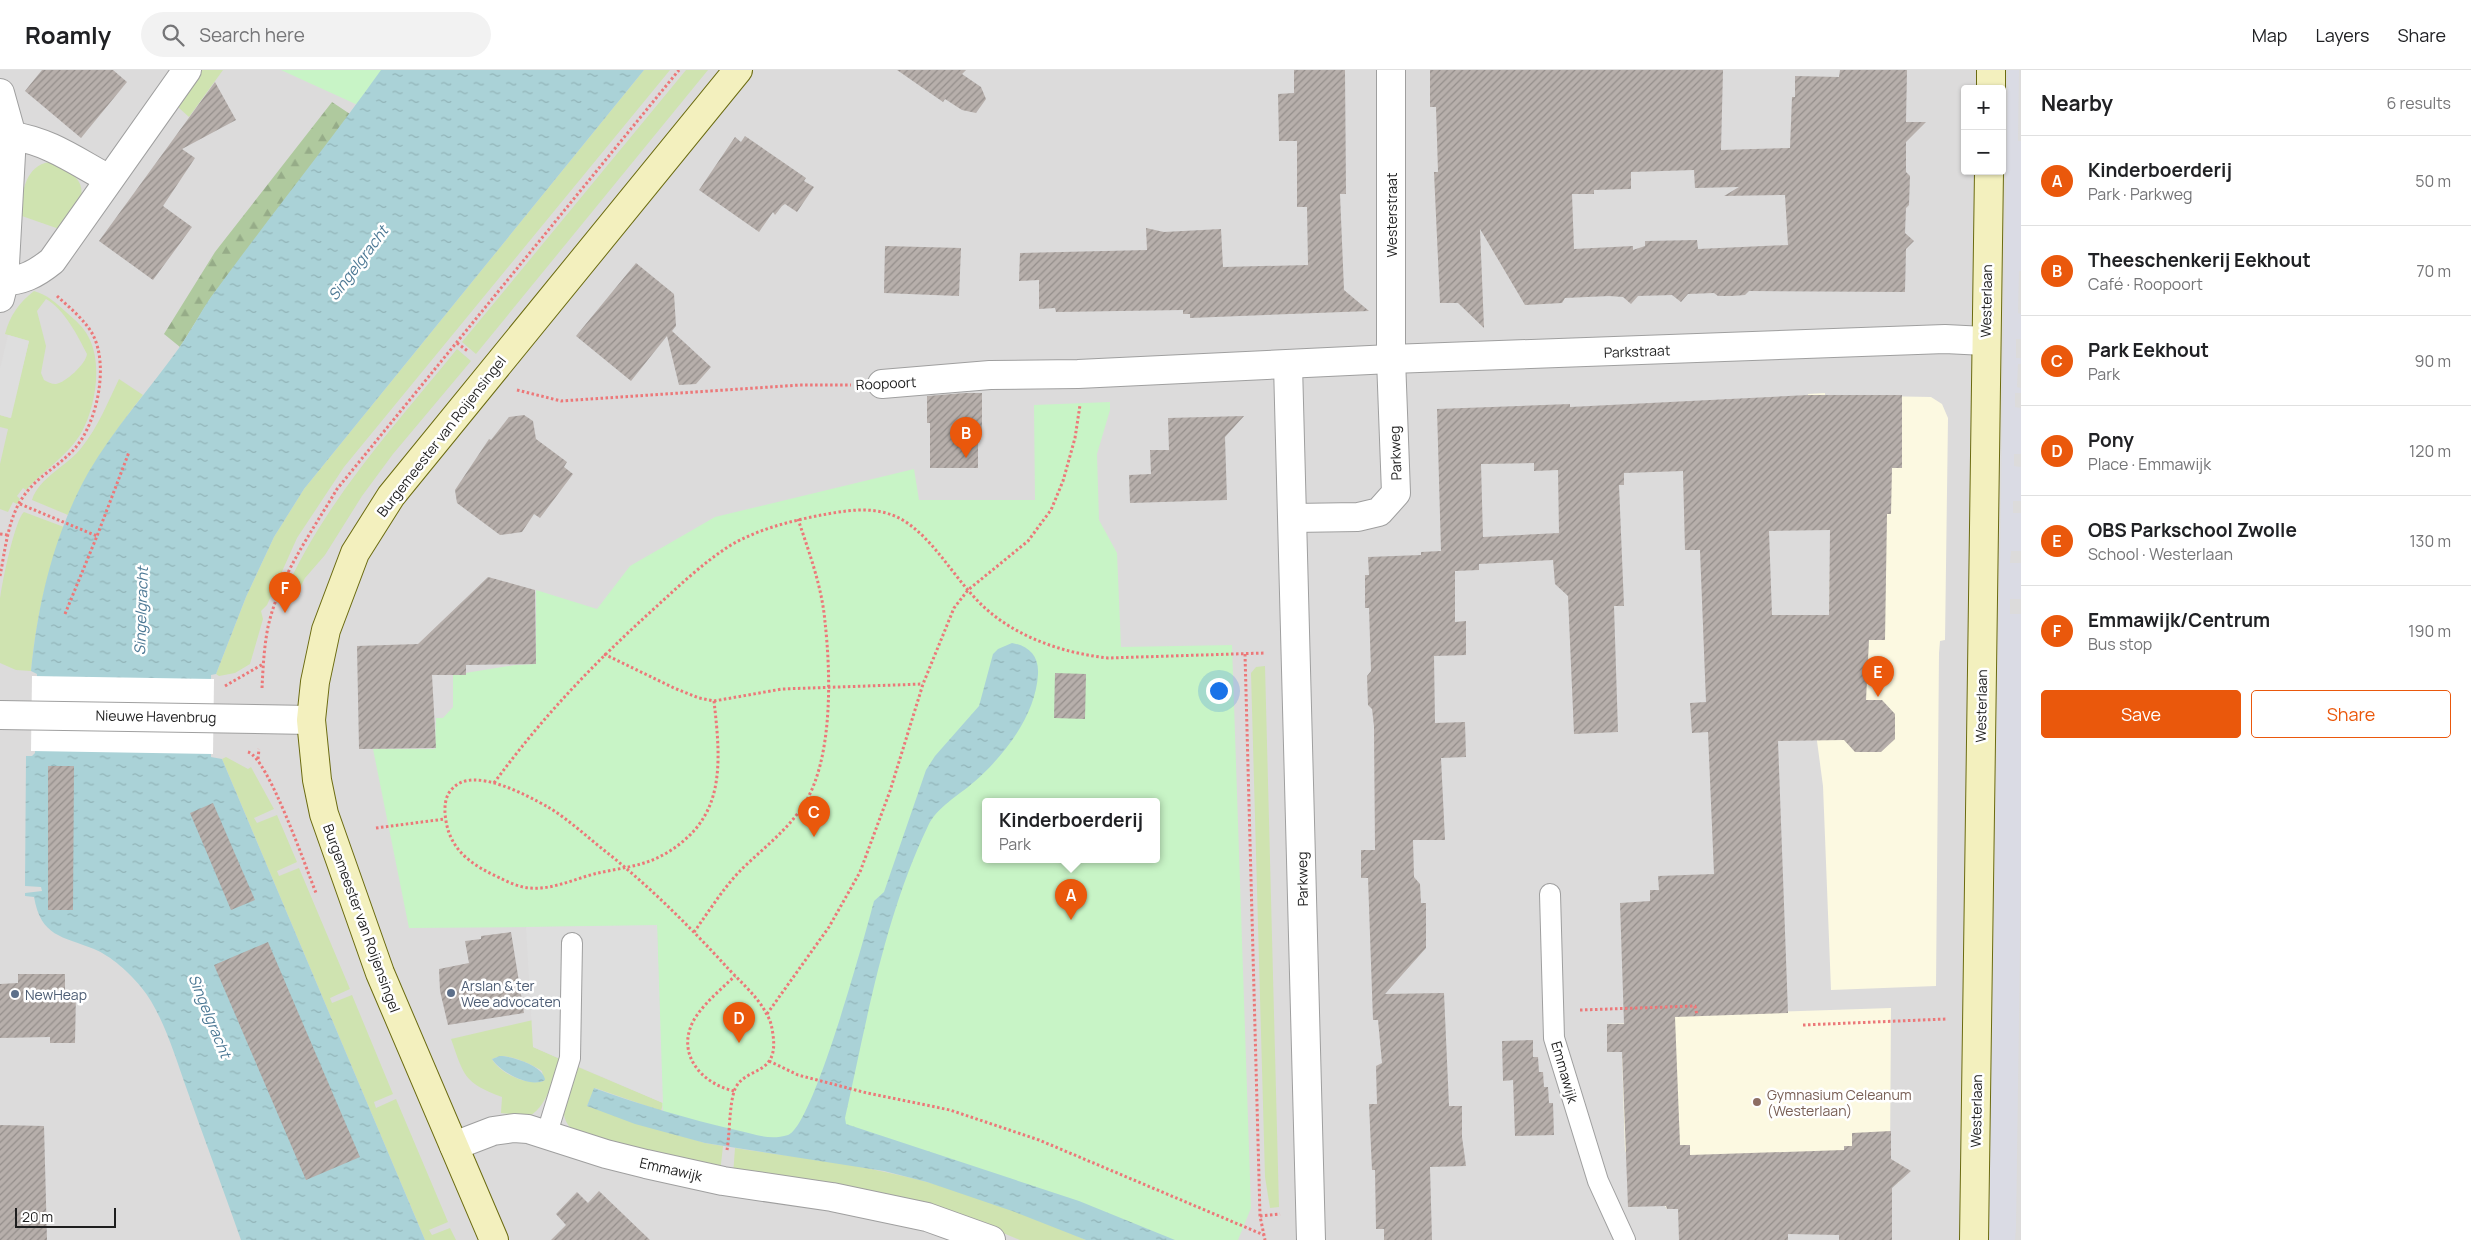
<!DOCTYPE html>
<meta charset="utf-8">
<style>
body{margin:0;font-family:Manrope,sans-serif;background:#f2f2f2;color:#202124}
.controls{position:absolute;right:15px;top:15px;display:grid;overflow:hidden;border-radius:5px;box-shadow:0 1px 4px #0004}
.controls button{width:45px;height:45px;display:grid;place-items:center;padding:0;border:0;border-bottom:1px solid #e0e0e0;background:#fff;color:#202124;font:25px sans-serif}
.scale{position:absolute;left:15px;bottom:12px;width:101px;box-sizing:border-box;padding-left:5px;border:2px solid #1e1e1e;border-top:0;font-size:14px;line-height:18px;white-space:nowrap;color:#1e1e1e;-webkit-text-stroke:4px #fff;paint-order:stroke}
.you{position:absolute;left:1218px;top:620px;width:18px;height:18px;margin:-12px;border:4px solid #fff;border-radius:50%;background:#1a73e8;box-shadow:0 0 0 8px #1a73e833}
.badge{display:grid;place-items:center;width:32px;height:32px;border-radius:50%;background:#ea580c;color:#fff;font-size:16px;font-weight:700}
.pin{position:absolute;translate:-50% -41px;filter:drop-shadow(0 1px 2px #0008)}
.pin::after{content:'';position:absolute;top:26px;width:18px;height:15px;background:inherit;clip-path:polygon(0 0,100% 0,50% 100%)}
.popup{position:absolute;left:982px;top:728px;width:178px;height:65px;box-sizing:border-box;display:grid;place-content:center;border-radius:5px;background:#fff;filter:drop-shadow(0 1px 4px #0005);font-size:16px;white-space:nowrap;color:#757577}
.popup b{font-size:19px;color:#202124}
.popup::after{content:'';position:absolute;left:50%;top:100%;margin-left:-10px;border:10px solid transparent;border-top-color:#fff}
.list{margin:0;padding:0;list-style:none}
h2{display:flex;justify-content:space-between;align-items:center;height:65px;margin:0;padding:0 20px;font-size:21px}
h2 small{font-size:16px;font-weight:400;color:#757577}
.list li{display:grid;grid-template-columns:32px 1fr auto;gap:15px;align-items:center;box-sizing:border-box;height:90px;padding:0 20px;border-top:1px solid #e0e0e0}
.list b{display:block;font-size:19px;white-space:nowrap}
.list p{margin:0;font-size:16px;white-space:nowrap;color:#757577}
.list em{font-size:16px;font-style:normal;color:#757577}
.actions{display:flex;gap:10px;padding:15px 20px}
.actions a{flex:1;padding:11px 0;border:1px solid #ea580c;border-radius:5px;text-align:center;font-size:18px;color:#ea580c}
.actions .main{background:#ea580c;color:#fff}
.icon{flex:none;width:28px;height:28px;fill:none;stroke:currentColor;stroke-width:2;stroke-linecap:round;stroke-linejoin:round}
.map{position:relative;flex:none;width:2021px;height:1170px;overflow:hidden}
header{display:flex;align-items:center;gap:30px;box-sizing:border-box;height:70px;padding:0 25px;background:#fff;border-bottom:1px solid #e0e0e0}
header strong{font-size:24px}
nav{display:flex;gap:28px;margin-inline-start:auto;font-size:18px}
.search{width:350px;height:45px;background:#f2f2f2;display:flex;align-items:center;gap:12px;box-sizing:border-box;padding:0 18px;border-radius:28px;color:#757577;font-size:19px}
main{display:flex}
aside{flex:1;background:#fff}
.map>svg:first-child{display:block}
</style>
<header>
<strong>Roamly</strong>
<div class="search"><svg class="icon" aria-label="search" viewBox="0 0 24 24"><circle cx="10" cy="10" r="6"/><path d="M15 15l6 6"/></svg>Search here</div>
<nav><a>Map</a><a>Layers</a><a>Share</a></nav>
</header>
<main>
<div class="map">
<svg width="2021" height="1170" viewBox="0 0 2021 1170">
<defs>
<pattern id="forest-firs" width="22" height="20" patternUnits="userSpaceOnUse" patternTransform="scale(1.25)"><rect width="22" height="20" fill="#afc99e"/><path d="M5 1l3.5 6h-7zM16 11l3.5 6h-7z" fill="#96ac88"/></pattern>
<pattern id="water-ripples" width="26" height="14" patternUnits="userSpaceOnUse" patternTransform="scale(1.25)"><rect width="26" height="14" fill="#aad2d7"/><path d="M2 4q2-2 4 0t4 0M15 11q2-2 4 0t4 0" fill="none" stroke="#92b4b8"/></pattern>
<pattern id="building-hatch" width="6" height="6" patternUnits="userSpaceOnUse" patternTransform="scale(1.25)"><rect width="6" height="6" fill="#b7afab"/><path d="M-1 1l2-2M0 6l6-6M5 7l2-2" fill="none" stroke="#948e8b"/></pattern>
</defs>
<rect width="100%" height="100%" fill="#eeeae5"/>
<!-- residential -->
<path fill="#dcdbdb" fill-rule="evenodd" d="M0,0h2021v1170h-2021zM1965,19h37v82h-37zM986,731h170v58h-170z"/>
<!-- education -->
<g fill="#fcf9e1">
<path d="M1825,323v2l106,2 11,7 6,14 -3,222 -5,1 -1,12 -3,333 -105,4 -8,-204 -6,-45 1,-102 11,-24 2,-104 -23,-115v-2z"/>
<path d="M1891,938l-1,153 10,3 3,5v7l-5,7 -210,26h-21l-42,-58 -3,-99h-15v-28l68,-2v-7z"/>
</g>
<!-- grass -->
<g fill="#cfe3b0" fill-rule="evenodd">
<path d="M199,0h24l-34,47 -11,-10 4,-6 -3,-2z"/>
<path d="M644,0h26l-326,397 -47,71 -30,67 -6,6 2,8 -13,45 -15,9 -16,3 -3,-2 30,-77 28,-60 30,-48z"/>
<path d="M686,0h22l-232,284 -14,-12z"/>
<path d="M45,93c9,-2 15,3 22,8 29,17 8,39 -5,59l-43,-15c3,-19 5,-46 26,-52z"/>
<path d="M34,221c14,4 22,12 32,21 9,8 18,15 23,26 14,27 6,72 -9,97 -13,21 -37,36 -54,55l-3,-2 -6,8 3,3 -3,5 -4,-2 -5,10 -8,-3v-45l8,-35 -8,-2v-12l10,3 19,-77 -24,-7c5,-19 14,-31 29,-43zM46,229c18,10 32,37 41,55 -1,10 -22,29 -31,30 -5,0 -8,-2 -12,-4l-3,-7 5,-27 -9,-35z"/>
<path d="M457,279l14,12 -78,93 -31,42 -37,59 -20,23 -11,22 -11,-4c41,-94 110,-168 174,-247z"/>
<path d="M119,309l24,16c-30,38 -54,76 -75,120l-36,-15c7,-23 36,-34 50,-53 16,-20 26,-45 37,-68z"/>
<path d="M24,442l40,15c-18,47 -28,94 -33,144l-15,-1 -16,-7c0,-20 0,-41 0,-62 1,-14 15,-82 24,-89z"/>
<path d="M1265,596l14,541 -9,1 -5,-31 -14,-504 5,-6z"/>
<path d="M226,687l22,12 3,-2 23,42 -20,9 3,5 20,-8 20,47 -20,9 2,5 20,-8 51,121 -20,9 2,5 20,-8 41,99 -19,8 2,6 20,-9 52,123 -19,8 3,5 18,-7 6,12h-31l-203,-481z"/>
<path d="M533,950v27l27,12c-7,20 -11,44 -30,57l-29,-3 1,-16c-38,-14 -38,-21 -51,-58zM500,986c13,0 31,8 42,15l2,10c-16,5 -44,-7 -52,-22z"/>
<path d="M578,997l85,36 -2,8 -66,-23 -8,18 118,37 18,3 -3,27 -145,-41c-23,-18 -5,-43 3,-65z"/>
<path d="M735,1078c50,8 101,13 150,24 69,14 138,40 201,68h-66l-41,-17 -246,-48z"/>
</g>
<!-- forest -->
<path fill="url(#forest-firs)" d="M332,32l18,12 -140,185 -30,48 -16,-13 51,-82z"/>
<!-- park -->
<g fill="#c8f4c6" fill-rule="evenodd">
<path d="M281,0h108l-27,37z"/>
<path d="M1110,332v8l-13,44 2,66 18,33 4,94 111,-2 19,563 -13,32h-116l-214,-76 -243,-40 -3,-22 -5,-176 -248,2 -36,-179h62l1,-31h7l10,-11v-32l62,-10 21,-1v-74l61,19 33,-43 85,-49 199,-48 5,31h116l-1,-95zM986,731h170v58h-170z"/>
</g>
<!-- parking -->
<g fill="#dedede">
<path d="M8,265l21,6 -18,77 -11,-3v-46z"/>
<path d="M657,855l6,178 -130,-56 -7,-120z"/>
</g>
<!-- plaza -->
<path fill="#dadbe4" d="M2008,0h11l-1,71h3v130h-2l-1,42 3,1v25h-5v19h5v6h-3l-1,23 4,1v5h-6v14l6,1v46h-7v12l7,1v34h-8v12h8v38h-10l-1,12h11v36h-11v15h11v264l-5,350 -1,12h-26z"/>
<!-- water -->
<g fill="url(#water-ripples)">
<path d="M381,0h263l-340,419 -30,48 -28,60 -30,77 -5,1v82l11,2 203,481h-184c-18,-51 -37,-102 -55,-153 -11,-31 -24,-75 -45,-100 -11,-14 -30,-31 -47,-38 -32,-13 -53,-12 -60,-52l-9,-1v-3l17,-2 -1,-4 -16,-1 1,-130h6l3,-3 2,-79 -6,-3c7,-69 23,-137 57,-198 26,-45 61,-83 91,-125 12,-17 21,-35 32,-51 56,-77 115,-150 170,-227z"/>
<path d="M1012,573c17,3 27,13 26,31 -2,41 -34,82 -64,108 -16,14 -37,25 -46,44 -44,92 -61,194 -83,292l1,6 233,77 96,39h-89l-71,-28 -88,-30 -43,-11 -179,-28 -70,-19 -48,-18 7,-18c47,17 94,31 142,42 19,4 33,11 52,5 25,-8 77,-200 86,-234l10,-9 42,-122 9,-14 44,-50 14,-52 5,-5z"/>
<path d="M500,986c12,0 44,10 45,24 -14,9 -45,-8 -53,-21z"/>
</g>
<!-- pier -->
<path fill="#fff" d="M32,606l182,3 -1,75 -182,-3z"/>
<!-- building -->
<g fill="url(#building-hatch)" fill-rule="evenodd">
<path d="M42,0h71l14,12 -46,56 -56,-47z"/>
<path d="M897,0h69l-4,4 19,13 5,12 -10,14 -14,-3 -17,-11 -2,3z"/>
<path d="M1294,0h51l1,124h-6l4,96 25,21 -179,7v-4h-7v-4l-127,2 -1,-4 -16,1v-29l-20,1 1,-28 127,-3 -1,-22 18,4 57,-3 2,38 85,-2 -1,-58h-10v-66h-18l-1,-47 16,-1z"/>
<path d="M1430,0h293l-2,80 69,-2 2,-51h3v-21l44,1 1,-7h67l-1,52h20l-20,20v30l4,4 -1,29 -3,3 -1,25 9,8 -8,8 -1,43 -156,-1 -4,4 -13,1h-14l-4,-3 -26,1 -7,8 -9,-7 -34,1 -7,8 -8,-7 -14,-1 -44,2 -3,5 -37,2 -45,-76 4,99 -26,-25h-18l-6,-131h4l-2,-65h-6zM1694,100l1,18 44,-1 -15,9 61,-1 3,50 -90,4 -1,-9 -52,1v5l-12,4v-4l-59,3 -2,-55h22v-4l37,-1v-17z"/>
<path d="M215,12l21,38 -54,29 13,9 -32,48 29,21 -39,53 -54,-39z"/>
<path d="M745,66l61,42 -2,3 10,6 -17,25 -12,-8 -3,2 -7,9 -2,-3 -14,20 -60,-42 36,-53 6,5z"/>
<path d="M885,176l76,2 -2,48 -75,-3z"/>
<path d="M636,193l38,31 2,32 -4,5 39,36 -15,17 -17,1 -12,-49 -36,45 -55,-45z"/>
<path d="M965,323h17v42h-4v33h-48v-45h-3v-27z"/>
<path d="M1808,325h94v73h-10l-1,46h-4l-2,126h-16l-3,60h16l13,14v25l-14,13h-26l-11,-12 -66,1 10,272 -113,4 5,128h10v10l154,-5v-4h8v-13l39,-2v28l20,12 -19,17v52h-53v-5l-51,-1v6h-109l-1,-31h-11l-1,-3 -38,1 -6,-155h-15v-28h17l-4,-121 30,-2v-11h9l-1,-14 56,-2 -6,-142 -16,1 -2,-30 16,-1 -6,-152h-15l-2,-79 -59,2v12h-5l5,121h-10l4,126 -44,2 -6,-138 -13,-12 -2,-24 -74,4v6l-24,1v51l11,-1v34l-32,1 1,67 30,-1 1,35 -25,1 4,82h-32l1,37 6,7 1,19h5v45l-41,46 59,-1 5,113h13v31l4,29 -36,1 2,73h-48v-11h-8l-1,-59h-3l-3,-66h8l-1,-38 6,-3 -4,-43h-5l-5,-142h-7v-28h14l-1,-124 -2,-17 -4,-4 -1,-29 4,-5 -2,-63h-4v-33h4l-1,-18 53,-2v-3l20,-1 -4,-142 133,-5v3zM1534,393v8l24,-1 1,63 -76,4 -2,-73zM1830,460l-1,85h-57l-3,-84z"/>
<path d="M524,345l9,6 3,18 31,23 -3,5 9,7 -33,44 -6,-4 -12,18 -22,3 -43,-32 -2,-13 34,-51 2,1 18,-23z"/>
<path d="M1244,346l-19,21 2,63 -97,3 -1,-28 22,-1 -1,-24h19l-1,-32z"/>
<path d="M488,507l47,13 1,74 -70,1v10h-34l4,73 -77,1 -2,-103 61,-2z"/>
<path d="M1055,603l31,1 -1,45 -31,-1z"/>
<path d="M48,696h26l-1,144h-25z"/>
<path d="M213,733l42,97 -24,10 -41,-97z"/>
<path d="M511,862l13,81 -76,12 -8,-34 -1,-22 30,-6 -4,-22 16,-2v-3z"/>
<path d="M268,872l92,215 -54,23 -92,-215z"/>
<path d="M18,904h47v19h11l-1,50h-25v-6l-50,1v-54l18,-1z"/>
<path d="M1533,970v17h5l1,15h4l1,15h4l1,16h4l1,32 -39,1 -2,-56 -10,1 -1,-40z"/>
<path d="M0,1055l44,1 3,114h-47z"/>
<path d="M599,1121l51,49h-99l15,-15 -10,-11 21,-22 11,11z"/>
</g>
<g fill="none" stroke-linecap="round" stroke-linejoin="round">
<defs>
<g id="lane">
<path d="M1550,824l4,144 44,143 27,59"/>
<path d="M547,1063l23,-75 2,-115"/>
</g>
<g id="street">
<path d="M0,23l12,43 -8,146 -4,16"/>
<path d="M12,66c37,5 65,26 97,43"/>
<path d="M0,211c21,1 36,-7 52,-20l135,-191"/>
<path d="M1288,295l23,875"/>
<path d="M882,314l108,-9 88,-1 313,-15 554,-20 40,2"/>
<path d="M1293,448l65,-1 21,-5 17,-19 -5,-134v-289"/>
<path d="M0,645l311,5"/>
<path d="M454,1076l39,-15 21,-3 14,1 78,25 40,10 77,17 109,16 95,20 64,23"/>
</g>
<g id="secondary">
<path d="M1991,19v-19"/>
<path d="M494,1170l-114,-267 -56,-159 -7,-34 -6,-60 4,-38 11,-52 29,-77 36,-57 347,-426"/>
<path d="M1974,1170l15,-1069"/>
</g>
</defs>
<!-- lane casing -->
<use href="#lane" stroke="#9f9f9f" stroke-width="22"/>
<!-- street casing -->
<use href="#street" stroke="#9f9f9f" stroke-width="30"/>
<!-- secondary casing -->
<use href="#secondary" stroke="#6b6b10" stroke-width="30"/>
<!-- path -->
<g stroke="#ec7879" stroke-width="3" stroke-dasharray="2.5 2.5" stroke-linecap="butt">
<path d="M457,273l12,9"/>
<path d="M517,320l44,11 239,-16h51"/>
<path d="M20,434l77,32"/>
<path d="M0,464l8,1"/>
<path d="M0,506c5,-25 8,-58 23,-79 14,-21 37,-31 53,-50 21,-25 33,-81 17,-112 -8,-15 -23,-27 -36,-39"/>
<path d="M65,544l32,-78 32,-84"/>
<path d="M604,584l70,34 25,10 15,3 68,-12 141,-5"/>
<path d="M1245,584l15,562 5,24"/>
<path d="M225,616l38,-22"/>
<path d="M262,618c1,-20 2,-41 6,-61 11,-50 43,-94 69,-138l342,-419"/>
<path d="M714,631c4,37 10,83 -10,116 -12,21 -37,39 -60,46 -16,5 -34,7 -50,11 -22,6 -43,16 -65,14 -10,-1 -21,-6 -29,-10 -26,-12 -49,-26 -54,-57 -2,-11 -2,-25 7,-33 21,-22 73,7 95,19 20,12 38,29 57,44 43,34 82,73 119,113 14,16 34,32 43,51 4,6 5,13 6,20 6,42 -28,31 -38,54 -6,15 -5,44 -8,61"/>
<path d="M248,682c20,6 58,116 68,141"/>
<path d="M258,689l1,-10"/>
<path d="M494,713c50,-68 100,-120 163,-177 23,-21 47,-44 74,-61 29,-17 64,-25 96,-31 28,-5 54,-8 79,8 29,20 46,52 70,77 33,36 85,54 132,59l157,-5"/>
<path d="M376,758l69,-9"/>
<path d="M694,862c16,-22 31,-47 51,-66 20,-19 42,-36 58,-60 30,-45 28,-131 22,-184 -3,-35 -16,-70 -27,-103"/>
<path d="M1580,940l115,-4 2,9"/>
<path d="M767,944l62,-87 31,-55 30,-81 33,-107 31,-76 14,-18 60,-49 23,-31 12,-29 12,-43 5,-33"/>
<path d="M1803,955l143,-6"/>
<path d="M769,991l29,14 69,18 83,17 89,30 225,95"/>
<path d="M734,1021c-35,-8 -61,-41 -37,-76 10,-14 25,-27 38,-39"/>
<path d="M1260,1146l20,-2"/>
</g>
<!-- lane -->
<use href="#lane" stroke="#fff" stroke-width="20"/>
<!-- street -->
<use href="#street" stroke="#fff" stroke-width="28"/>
<!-- secondary -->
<use href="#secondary" stroke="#f3f0be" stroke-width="28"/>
</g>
<!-- markers -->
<g fill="#5c6f8a" stroke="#fff" stroke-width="2">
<circle cx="451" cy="923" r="5"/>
<circle cx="15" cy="924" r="5"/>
</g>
<circle fill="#8d6e63" stroke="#fff" stroke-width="2" cx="1757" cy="1032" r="5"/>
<g text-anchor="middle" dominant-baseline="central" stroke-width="5" stroke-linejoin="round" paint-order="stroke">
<!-- street labels -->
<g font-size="14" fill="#1e1e1e" stroke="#fff">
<text transform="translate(1391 145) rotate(-90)">Westerstraat</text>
<text transform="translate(1986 231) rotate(-89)">Westerlaan</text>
<text transform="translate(1637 281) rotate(-2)">Parkstraat</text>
<text transform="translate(886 313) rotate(-3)">Roopoort</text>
<text transform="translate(441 366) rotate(-52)">Burgemeester van Roijensingel</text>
<text transform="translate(1395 383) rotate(-92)">Parkweg</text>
<text transform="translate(1981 636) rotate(-89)">Westerlaan</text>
<text transform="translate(156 646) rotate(1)">Nieuwe Havenbrug</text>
<text transform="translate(1302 809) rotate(-91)">Parkweg</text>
<text transform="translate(362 848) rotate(70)">Burgemeester van Roijensingel</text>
<text transform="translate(1565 1002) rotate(74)">Emmawijk</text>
<text transform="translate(1976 1041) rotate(-89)">Westerlaan</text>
<text transform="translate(671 1099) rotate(13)">Emmawijk</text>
</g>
<!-- service labels -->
<g font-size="14" fill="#4e5e75" stroke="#fff" text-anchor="start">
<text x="461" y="915">Arslan &amp; ter<tspan x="461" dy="16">Wee advocaten</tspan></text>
<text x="25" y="924">NewHeap</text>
</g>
<!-- education labels -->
<g font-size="14" fill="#785e54" stroke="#fff" text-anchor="start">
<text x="1767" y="1024">Gymnasium Celeanum<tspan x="1767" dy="16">(Westerlaan)</tspan></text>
</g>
<!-- water labels -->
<g font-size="15" font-style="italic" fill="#4d7995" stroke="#fff">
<text transform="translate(358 193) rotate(-53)">Singelgracht</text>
<text transform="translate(141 541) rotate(-88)">Singelgracht</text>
<text transform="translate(210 946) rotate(68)">Singelgracht</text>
</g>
</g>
</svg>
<div class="controls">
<button>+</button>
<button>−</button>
</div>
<div class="scale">20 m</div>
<div class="you"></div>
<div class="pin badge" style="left:1071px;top:850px">A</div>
<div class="popup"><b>Kinderboerderij</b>Park</div>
<div class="pin badge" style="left:966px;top:388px">B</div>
<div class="pin badge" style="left:814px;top:767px">C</div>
<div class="pin badge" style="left:739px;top:973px">D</div>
<div class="pin badge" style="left:1878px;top:627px">E</div>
<div class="pin badge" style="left:285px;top:543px">F</div>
</div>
<aside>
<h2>Nearby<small>6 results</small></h2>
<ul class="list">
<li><span class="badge">A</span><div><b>Kinderboerderij</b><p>Park · Parkweg</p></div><em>50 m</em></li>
<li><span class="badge">B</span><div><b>Theeschenkerij Eekhout</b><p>Café · Roopoort</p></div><em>70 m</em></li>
<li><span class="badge">C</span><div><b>Park Eekhout</b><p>Park</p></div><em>90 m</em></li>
<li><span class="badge">D</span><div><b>Pony</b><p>Place · Emmawijk</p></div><em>120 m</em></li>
<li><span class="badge">E</span><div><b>OBS Parkschool Zwolle</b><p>School · Westerlaan</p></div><em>130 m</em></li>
<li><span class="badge">F</span><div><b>Emmawijk/Centrum</b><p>Bus stop</p></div><em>190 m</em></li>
</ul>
<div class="actions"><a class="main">Save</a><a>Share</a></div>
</aside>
</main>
